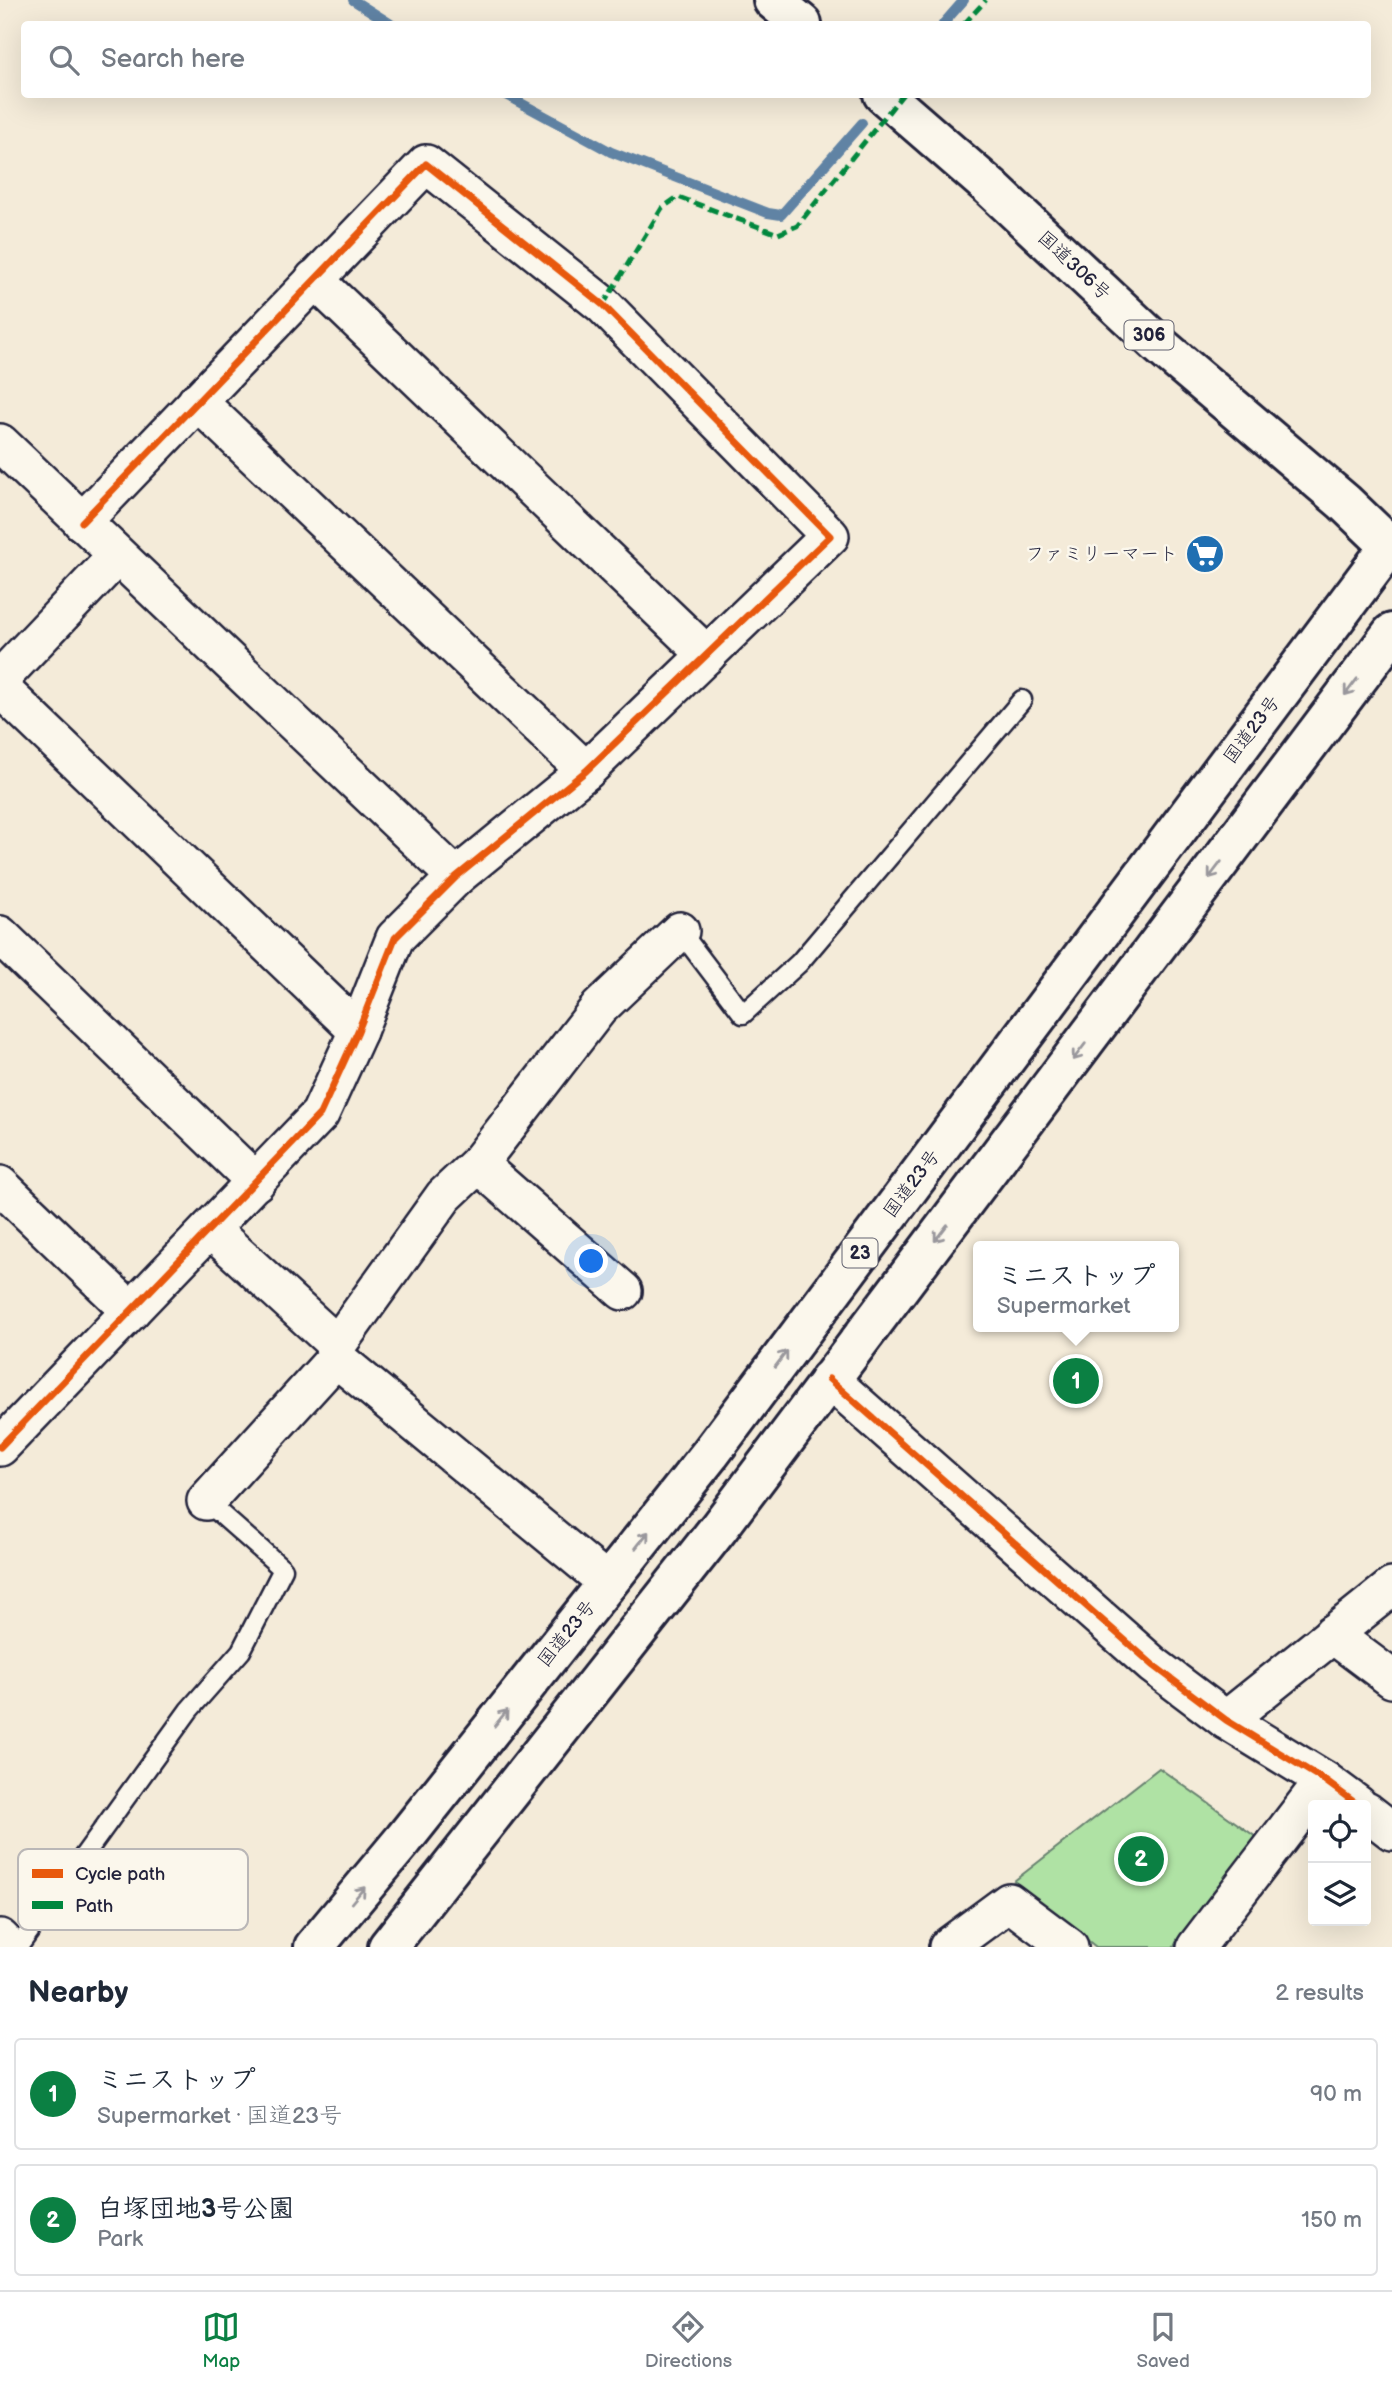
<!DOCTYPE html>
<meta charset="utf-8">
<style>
body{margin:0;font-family:"Balsamiq Sans","Klee One",sans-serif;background:#f2f2f3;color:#1f2937}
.controls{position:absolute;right:21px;bottom:21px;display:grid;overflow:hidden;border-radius:7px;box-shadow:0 7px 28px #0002}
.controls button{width:63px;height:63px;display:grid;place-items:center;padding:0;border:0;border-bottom:2px solid #e0e1e3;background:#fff;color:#1f2937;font:35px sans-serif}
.you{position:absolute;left:592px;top:1262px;width:24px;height:24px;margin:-18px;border:5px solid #fff;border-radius:50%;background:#1a73e8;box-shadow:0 0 0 10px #1a73e833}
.badge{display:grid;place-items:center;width:46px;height:46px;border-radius:50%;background:#0b8043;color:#fff;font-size:23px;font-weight:700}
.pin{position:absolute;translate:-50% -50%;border:4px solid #fff;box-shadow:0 2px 7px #0006}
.popup{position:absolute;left:973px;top:1241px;width:206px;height:91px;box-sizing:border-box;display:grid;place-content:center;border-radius:7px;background:#fff;filter:drop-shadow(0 2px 5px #0005);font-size:23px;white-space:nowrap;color:#747a83}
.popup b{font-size:26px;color:#1f2937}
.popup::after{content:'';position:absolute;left:50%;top:100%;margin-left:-14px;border:14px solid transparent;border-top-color:#fff}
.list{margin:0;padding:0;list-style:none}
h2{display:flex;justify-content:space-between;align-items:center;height:91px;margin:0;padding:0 28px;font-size:30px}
h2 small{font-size:23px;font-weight:400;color:#747a83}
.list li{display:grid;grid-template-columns:46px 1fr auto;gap:21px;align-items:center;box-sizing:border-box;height:112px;margin:0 14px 14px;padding:0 14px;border:2px solid #e0e1e3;border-radius:7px}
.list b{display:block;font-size:26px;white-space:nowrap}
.list p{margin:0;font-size:23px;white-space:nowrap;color:#747a83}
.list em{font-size:23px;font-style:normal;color:#747a83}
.icon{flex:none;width:38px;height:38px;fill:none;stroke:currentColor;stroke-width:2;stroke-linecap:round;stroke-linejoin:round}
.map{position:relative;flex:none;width:1392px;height:1947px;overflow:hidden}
.search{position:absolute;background:#fff;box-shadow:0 7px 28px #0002;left:21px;right:21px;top:21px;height:77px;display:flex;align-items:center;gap:18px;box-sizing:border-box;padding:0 24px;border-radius:7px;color:#747a83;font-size:26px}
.sheet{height:343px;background:#fff}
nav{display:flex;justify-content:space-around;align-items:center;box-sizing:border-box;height:98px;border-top:2px solid #e0e1e3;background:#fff;font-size:19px;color:#747a83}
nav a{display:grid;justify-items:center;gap:4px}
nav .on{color:#0b8043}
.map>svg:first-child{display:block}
</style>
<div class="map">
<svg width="1392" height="1947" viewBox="0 0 1392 1947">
<rect width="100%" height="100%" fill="#f4ebd9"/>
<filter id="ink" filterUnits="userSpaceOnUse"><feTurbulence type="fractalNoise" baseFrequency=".0143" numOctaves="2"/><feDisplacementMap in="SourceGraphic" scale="14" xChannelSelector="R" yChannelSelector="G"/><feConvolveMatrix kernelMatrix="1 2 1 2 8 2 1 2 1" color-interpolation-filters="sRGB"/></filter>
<g filter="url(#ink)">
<!-- green -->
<path fill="#afe2a4" stroke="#688270" stroke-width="2" d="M1159,1768l97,69 -83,110h-77l-82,-66z"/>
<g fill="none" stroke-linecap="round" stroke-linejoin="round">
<!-- stream -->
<g stroke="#6183a4" stroke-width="10">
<path d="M353,0l38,24"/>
<path d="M943,24l21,-24"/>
<path d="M504,94l107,58 157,61 13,2 81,-92"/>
</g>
<defs>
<g id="lane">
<path d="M680,931l63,83 56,-51 223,-263"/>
<path d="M18,1947l171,-237 52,-59 42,-82 -77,-68"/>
</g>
<g id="street">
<path d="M314,279l393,376"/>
<path d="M197,401l389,370"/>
<path d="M0,443l456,434"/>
<path d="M0,679l117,-123"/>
<path d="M0,688l358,343"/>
<path d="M0,935l256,247"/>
<path d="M478,1164l145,127"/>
<path d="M0,1185l131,126"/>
<path d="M210,1229l127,116 -1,13 272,225"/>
<path d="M337,1345l107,-149 34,-32 121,-156 81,-77"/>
<path d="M829,1379l324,286 73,55 98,60 34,25"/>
<path d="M0,1447l320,-333 38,-83 37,-93 61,-61 130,-106 244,-235 -227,-231 -177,-141 -344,358"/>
<path d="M206,1501l130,-143"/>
<path d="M1332,1634l60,45"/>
<path d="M1226,1720l166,-133"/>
<path d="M1366,1811l26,20"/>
<path d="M0,1938l9,9"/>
<path d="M948,1947l61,-45 60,45"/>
<path d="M1196,1947l128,-167"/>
</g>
<g id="highway">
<path d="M773,0l29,24"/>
<path d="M883,94l107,93 169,158 185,157 48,46"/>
<path d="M314,1947l90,-108 306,-385 682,-911"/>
<path d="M388,1947l330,-418 674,-896"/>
</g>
</defs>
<!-- lane casing -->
<use href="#lane" stroke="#22223b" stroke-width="23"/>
<!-- street casing -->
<use href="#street" stroke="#22223b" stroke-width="42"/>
<!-- highway casing -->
<use href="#highway" stroke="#22223b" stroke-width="44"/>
<!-- lane -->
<use href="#lane" stroke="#fbf7ec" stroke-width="18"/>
<!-- street -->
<use href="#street" stroke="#fbf7ec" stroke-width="37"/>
<!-- highway -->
<use href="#highway" stroke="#fbf7ec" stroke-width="38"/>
<!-- quiet -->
<g stroke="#00873e" stroke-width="5" stroke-dasharray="10 5" stroke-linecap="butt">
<path d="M964,24l22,-24"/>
<path d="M603,305l59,-97 16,-11 100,37 19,-8 106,-132"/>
</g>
<defs>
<g id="cycleway">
<path d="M829,1379l324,286 73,55 98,60 34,25"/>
<path d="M0,1447l320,-333 38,-83 37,-93 61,-61 130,-106 244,-235 -227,-231 -177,-141 -344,358"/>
</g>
</defs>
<!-- cycleway casing -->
<use href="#cycleway" stroke="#fbf7ec" stroke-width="11"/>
<!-- cycleway -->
<use href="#cycleway" stroke="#e8590c" stroke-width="7"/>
</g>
<!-- one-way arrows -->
<defs><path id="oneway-shaft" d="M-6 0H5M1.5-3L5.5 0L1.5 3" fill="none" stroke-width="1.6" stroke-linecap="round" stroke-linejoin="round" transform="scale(1.75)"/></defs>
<g stroke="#99979c">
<use href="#oneway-shaft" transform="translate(1351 687) rotate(127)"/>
<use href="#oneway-shaft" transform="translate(1215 870) rotate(127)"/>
<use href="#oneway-shaft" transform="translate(1079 1052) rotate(127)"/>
<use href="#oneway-shaft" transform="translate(941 1233) rotate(128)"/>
<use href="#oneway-shaft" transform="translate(781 1359) rotate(-53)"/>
<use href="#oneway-shaft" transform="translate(642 1540) rotate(-52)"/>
<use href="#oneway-shaft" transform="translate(501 1718) rotate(-51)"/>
<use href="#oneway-shaft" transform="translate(358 1895) rotate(-50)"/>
</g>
</g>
<!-- icons -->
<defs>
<symbol id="supermarket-disc" viewBox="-11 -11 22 22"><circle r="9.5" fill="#1f6fb2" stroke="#fbf7ec"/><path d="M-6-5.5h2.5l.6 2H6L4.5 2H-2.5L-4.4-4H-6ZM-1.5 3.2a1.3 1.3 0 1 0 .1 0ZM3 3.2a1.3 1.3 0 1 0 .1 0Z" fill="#fff"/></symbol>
</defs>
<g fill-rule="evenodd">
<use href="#supermarket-disc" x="1183" y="532" width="44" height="44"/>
</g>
<g text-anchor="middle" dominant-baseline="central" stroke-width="5" stroke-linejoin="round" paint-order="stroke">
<!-- shield labels -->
<g fill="#fbf7ec" stroke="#636270" stroke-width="2">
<rect x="1124.5" y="320.5" width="49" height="29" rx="5"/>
<rect x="842.5" y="1238.5" width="35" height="29" rx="5"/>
</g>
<g font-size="18" font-weight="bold" fill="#22223b">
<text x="1149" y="335">306</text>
<text x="860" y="1253">23</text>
</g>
<!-- street labels -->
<g font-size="19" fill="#22223b" stroke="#fbf7ec">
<text transform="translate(1074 266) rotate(43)">国道306号</text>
<text transform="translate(1252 730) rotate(-53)">国道23号</text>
<text transform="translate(912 1184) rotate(-53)">国道23号</text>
<text transform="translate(567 1634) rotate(-51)">国道23号</text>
</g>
<!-- poi labels -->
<g font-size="19" fill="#22223b" stroke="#fbf7ec" text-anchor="end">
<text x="1178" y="554">ファミリーマート</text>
</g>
</g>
<!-- legend -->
<rect x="18" y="1849" width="230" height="81" rx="10" fill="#fbf7ec" stroke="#bab7b7" stroke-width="2"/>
<rect x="32" y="1869" width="31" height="9" fill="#e8590c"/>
<rect x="32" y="1901" width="31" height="8" fill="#00873e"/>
<g font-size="19" fill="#22223b">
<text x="75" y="1880">Cycle path</text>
<text x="75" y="1912">Path</text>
</g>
</svg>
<div class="controls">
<button><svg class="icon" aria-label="locate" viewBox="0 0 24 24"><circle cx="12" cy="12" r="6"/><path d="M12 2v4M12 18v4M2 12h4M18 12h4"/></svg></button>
<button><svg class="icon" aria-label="layers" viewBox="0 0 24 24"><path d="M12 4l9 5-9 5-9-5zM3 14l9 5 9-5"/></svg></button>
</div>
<div class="you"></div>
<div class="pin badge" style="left:1076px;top:1381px">1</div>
<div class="popup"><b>ミニストップ</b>Supermarket</div>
<div class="pin badge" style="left:1141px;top:1859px">2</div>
<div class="search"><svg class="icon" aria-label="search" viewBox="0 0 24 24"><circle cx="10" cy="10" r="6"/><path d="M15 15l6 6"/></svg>Search here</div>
</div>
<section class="sheet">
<h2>Nearby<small>2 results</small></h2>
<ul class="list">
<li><span class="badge">1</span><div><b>ミニストップ</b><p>Supermarket · 国道23号</p></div><em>90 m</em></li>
<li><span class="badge">2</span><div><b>白塚団地3号公園</b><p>Park</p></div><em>150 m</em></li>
</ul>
</section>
<nav>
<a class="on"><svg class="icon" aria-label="map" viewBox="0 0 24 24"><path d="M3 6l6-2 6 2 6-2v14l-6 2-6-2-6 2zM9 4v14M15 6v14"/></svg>Map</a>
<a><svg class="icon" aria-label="directions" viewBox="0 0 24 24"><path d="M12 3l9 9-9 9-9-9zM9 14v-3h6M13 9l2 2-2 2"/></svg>Directions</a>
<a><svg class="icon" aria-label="saved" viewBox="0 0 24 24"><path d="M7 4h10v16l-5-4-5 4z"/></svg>Saved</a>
</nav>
